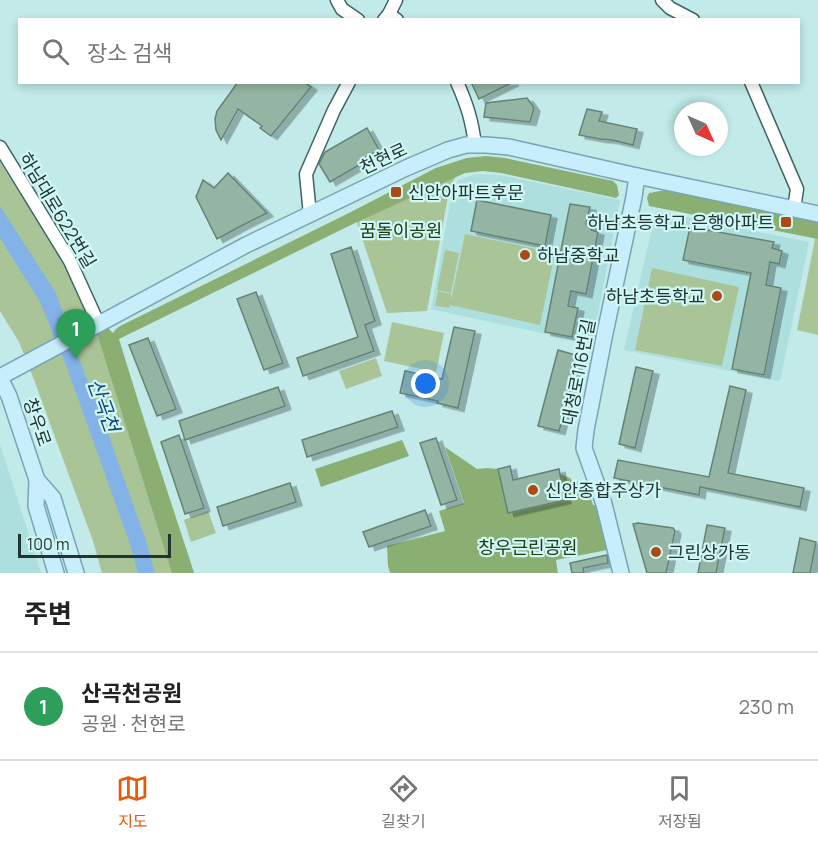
<!DOCTYPE html>
<html lang="ko">
<meta charset="utf-8">
<style>
body{margin:0;font-family:Manrope,"Noto Sans KR",sans-serif;background:#f2f2f2;color:#222}
.compass{position:absolute;left:674px;top:102px;width:54px;height:54px;border-radius:50%;background:#fff;box-shadow:0 3px 9px #0003;rotate:135deg}
.scale{position:absolute;left:18px;bottom:15px;width:153px;box-sizing:border-box;padding-left:6px;border:3px solid #233332;border-top:0;font-size:16px;line-height:21px;white-space:nowrap;color:#233332;-webkit-text-stroke:4px #cef7f5;paint-order:stroke}
.you{position:absolute;left:426px;top:384px;width:21px;height:21px;margin:-15px;border:4px solid #fff;border-radius:50%;background:#1a73e8;box-shadow:0 0 0 9px #1a73e833}
.badge{display:grid;place-items:center;width:39px;height:39px;border-radius:50%;background:#ea580c;color:#fff;font-size:20px;font-weight:700}
.pin{position:absolute;translate:-50% -50px;filter:drop-shadow(0 2px 3px #0008)}
.pin::after{content:'';position:absolute;top:32px;width:21px;height:18px;background:inherit;clip-path:polygon(0 0,100% 0,50% 100%)}
.list{margin:0;padding:0;list-style:none}
h2{display:flex;justify-content:space-between;align-items:center;height:78px;margin:0;padding:0 24px;font-size:26px}
h2 small{font-size:20px;font-weight:400;color:#767676}
.list li{display:grid;grid-template-columns:39px 1fr auto;gap:18px;align-items:center;box-sizing:border-box;height:108px;padding:0 24px;border-top:2px solid #e0e0e0}
.list b{display:block;font-size:22px;white-space:nowrap}
.list p{margin:0;font-size:20px;white-space:nowrap;color:#767676}
.list em{font-size:20px;font-style:normal;color:#767676}
.icon{flex:none;width:33px;height:33px;fill:none;stroke:currentColor;stroke-width:2;stroke-linecap:round;stroke-linejoin:round}
.map{position:relative;flex:none;width:818px;height:573px;overflow:hidden}
.search{position:absolute;background:#fff;box-shadow:0 3px 9px #0003;left:18px;right:18px;top:18px;height:66px;display:flex;align-items:center;gap:15px;box-sizing:border-box;padding:0 21px;border-radius:0px;color:#767676;font-size:22px}
.sheet{height:186px;background:#fff}
nav{display:flex;justify-content:space-around;align-items:center;box-sizing:border-box;height:84px;border-top:2px solid #e0e0e0;background:#fff;font-size:16px;color:#767676}
nav a{display:grid;justify-items:center;gap:3px}
nav .on{color:#ea580c}
.map>svg:first-child{display:block}
</style>
<div class="map">
<svg width="818" height="573" viewBox="0 0 818 573">
<defs>
<filter id="shadow"><feDropShadow dx="6" dy="3.5" stdDeviation="0" flood-color="#0004"/></filter>
</defs>
<rect width="100%" height="100%" fill="#c1eae8"/>
<!-- built -->
<g fill="#addfde">
<path d="M476,174l24,1 120,25 -28,144 -161,-35 22,-122 5,-7z"/>
<path d="M656,211l153,31 -29,139 -156,-31z"/>
<path d="M0,444l41,129h-41z"/>
</g>
<!-- green -->
<g fill="#a9c598">
<path d="M467,158l-17,28 -23,125 -40,2 -34,-102 83,-43z"/>
<path d="M0,162l82,129 8,20 28,28 76,234h-92l-9,-32 -60,-164 -14,-35 -19,-31z"/>
<path d="M818,224v111l-21,-5z"/>
<path d="M465,234l90,19 -15,72 -90,-20 -1,3 -14,-2 3,-15 13,3v6z"/>
<path d="M445,250l14,3 -8,40 -14,-3z"/>
<path d="M652,268l87,19 -17,79 -87,-16z"/>
<path d="M392,322l52,11 -8,39 -52,-11z"/>
<path d="M376,358l6,18 -36,13 -7,-18z"/>
<path d="M208,511l8,22 -25,9 -7,-22z"/>
</g>
<!-- forest -->
<g fill="#8baf73">
<path d="M486,156l19,2 108,23 4,4 2,10 -3,3 -115,-25 -18,-2 -18,2 -108,49 -238,117 28,91 47,143h-22l-82,-262 23,22 3,-4 4,-3 233,-115 83,-43 31,-10z"/>
<path d="M666,190l152,29v20l-169,-33 -2,-8 2,-5z"/>
<path d="M402,440l7,16 -88,31 -6,-18z"/>
<path d="M445,447l32,22 10,-1 11,1 10,44 56,-13 -4,-26 10,4 2,3h5l9,12h3l4,12h2l17,44 -56,11 2,13h-168l-2,-7 -1,-20 58,-15 -6,-20 25,-8z"/>
</g>
<!-- water -->
<path fill="#83b2e7" d="M0,206l56,87 23,66 24,60 43,122 9,32h-17l-7,-26 -65,-182 -26,-63 -40,-64z"/>
<!-- building -->
<g fill="#95b5a4" stroke="#648374" stroke-width="1.5" filter="url(#shadow)">
<path d="M238,82h66l7,5 -40,49 -11,-8 2,-2 -24,-17 -17,31 -5,-10 -1,-11 2,-8z"/>
<path d="M471,82h42l-34,17z"/>
<path d="M527,98l7,10 -4,14 -46,-5 2,-14z"/>
<path d="M587,109l15,3 -3,9 38,8 -4,16 -21,-5 -12,-1 -21,-4z"/>
<path d="M367,128l12,22 -15,8 2,3 -36,21 -11,-18 6,-12z"/>
<path d="M228,173l39,40 -26,13 -24,13 -21,-42 7,-17 11,8z"/>
<path d="M477,200l74,15 -6,31 -74,-15z"/>
<path d="M570,204l20,3 -4,17 6,1 -1,5 7,2 -12,62 -15,-3 -3,15 10,2 -6,29 -27,-5z"/>
<path d="M690,227l84,15 -2,6 10,3 -3,13 -9,-2 -4,23 15,3 -17,87 -32,-6 19,-96 -68,-13z"/>
<path d="M351,247l24,74 -10,4 9,26 -71,25 -6,-18 61,-21 -27,-83z"/>
<path d="M256,292l27,71 -19,7 -27,-71z"/>
<path d="M454,327l21,4 -17,77 -21,-5 1,-2 -38,-8 5,-22 37,8z"/>
<path d="M148,338l28,71 -19,7 -28,-71z"/>
<path d="M558,350l21,6 -20,75 -21,-5z"/>
<path d="M636,367l17,4 -18,77 -16,-4z"/>
<path d="M730,386l16,4 -18,83 76,15 -4,19 -100,-20 -1,8 -85,-17 4,-18 91,17z"/>
<path d="M278,387l7,19 -100,34 -6,-19z"/>
<path d="M392,411l6,16 -91,30 -5,-17z"/>
<path d="M179,435l25,73 -19,6 -24,-72z"/>
<path d="M436,438l21,62 -16,5 -21,-62z"/>
<path d="M510,466l3,14 46,-11 6,31 -57,13 -10,-44z"/>
<path d="M290,483l6,19 -73,24 -6,-19z"/>
<path d="M425,510l6,16 -62,21 -6,-15z"/>
<path d="M638,523l35,5 2,3 -9,42h-19l-14,-49z"/>
<path d="M707,525l18,3 -9,45h-18z"/>
<path d="M800,538l16,4 -6,31h-17z"/>
<path d="M607,555l1,8 -25,5 1,5h-12l-2,-10z"/>
</g>
<g fill="none" stroke-linecap="round" stroke-linejoin="round">
<defs>
<g id="minor">
<path d="M337,0l5,9 16,11"/>
<path d="M662,0l8,8 23,12"/>
<path d="M389,14l7,-14"/>
<path d="M384,20l5,-6 8,6"/>
<path d="M457,82c10,23 15,38 18,63"/>
<path d="M751,82l46,107 -3,20"/>
<path d="M0,147l70,114 29,64"/>
<path d="M310,215l-4,-41 28,-64 15,-28"/>
</g>
<g id="major">
<path d="M0,377l246,-132 160,-77 42,-18 18,-5h20l23,2 128,29 181,38"/>
<path d="M0,378l9,18 28,84 -1,26 20,67"/>
<path d="M37,480l16,18 23,75"/>
<path d="M621,573l-17,-69 -20,-56 2,-18 19,-97 29,-136 3,-21"/>
</g>
</defs>
<!-- minor casing -->
<use href="#minor" stroke="#3f6463" stroke-width="15"/>
<!-- major casing -->
<use href="#major" stroke="#77a5b3" stroke-width="18"/>
<!-- minor -->
<use href="#minor" stroke="#fff" stroke-width="12"/>
<!-- major -->
<use href="#major" stroke="#c8eefb" stroke-width="15"/>
</g>
<!-- markers -->
<g fill="#ad4a13" stroke="#cef7f5" stroke-width="2">
<rect x="390" y="186" width="12" height="12" rx="3"/>
<rect x="780" y="216" width="12" height="12" rx="3"/>
<circle cx="525" cy="255" r="6"/>
<circle cx="717" cy="296" r="6"/>
<circle cx="533" cy="490" r="6"/>
<circle cx="656" cy="552" r="6"/>
</g>
<g text-anchor="middle" dominant-baseline="central" stroke-width="4.5" stroke-linejoin="round" paint-order="stroke">
<!-- street labels -->
<g font-size="18" fill="#233332" stroke="#cef7f5">
<text transform="translate(383 158) rotate(-25)">천현로</text>
<text transform="translate(58 210) rotate(59)">하남대로622번길</text>
<text transform="translate(578 372) rotate(-79)">대청로116번길</text>
<text transform="translate(38 422) rotate(71)">창우로</text>
</g>
<!-- poi labels -->
<g font-size="18" fill="#233332" stroke="#cef7f5" text-anchor="start">
<text x="408" y="192">신안아파트후문</text>
<text x="774" y="222" text-anchor="end">하남초등학교.은행아파트</text>
<text x="537" y="255">하남중학교</text>
<text x="705" y="296" text-anchor="end">하남초등학교</text>
<text x="545" y="490">신안종합주상가</text>
<text x="668" y="552">그린상가동</text>
</g>
<!-- park labels -->
<g font-size="18" fill="#223a0f" stroke="#cef7f5">
<text x="401" y="230">꿈돌이공원</text>
<text x="528" y="547">창우근린공원</text>
</g>
<!-- water labels -->
<g font-size="20" font-style="italic" fill="#134475" stroke="#cef7f5">
<text transform="translate(104 405) rotate(70)">산곡천</text>
</g>
</g>
</svg>
<svg class="compass" viewBox="-18 -18 36 36"><path d="M0-13l5 13h-10z" fill="#e53935"/><path d="M0 13l5-13h-10z" fill="#767676"/></svg>
<div class="scale">100 m</div>
<div class="you"></div>
<div class="pin badge" style="left:76px;top:359px;background:#2e9e5b">1</div>
<div class="search"><svg class="icon" aria-label="search" viewBox="0 0 24 24"><circle cx="10" cy="10" r="6"/><path d="M15 15l6 6"/></svg>장소 검색</div>
</div>
<section class="sheet">
<h2>주변<small></small></h2>
<ul class="list">
<li><span class="badge" style="background:#2e9e5b">1</span><div><b>산곡천공원</b><p>공원 · 천현로</p></div><em>230 m</em></li>
</ul>
</section>
<nav>
<a class="on"><svg class="icon" aria-label="map" viewBox="0 0 24 24"><path d="M3 6l6-2 6 2 6-2v14l-6 2-6-2-6 2zM9 4v14M15 6v14"/></svg>지도</a>
<a><svg class="icon" aria-label="directions" viewBox="0 0 24 24"><path d="M12 3l9 9-9 9-9-9zM9 14v-3h6M13 9l2 2-2 2"/></svg>길찾기</a>
<a><svg class="icon" aria-label="saved" viewBox="0 0 24 24"><path d="M7 4h10v16l-5-4-5 4z"/></svg>저장됨</a>
</nav>
